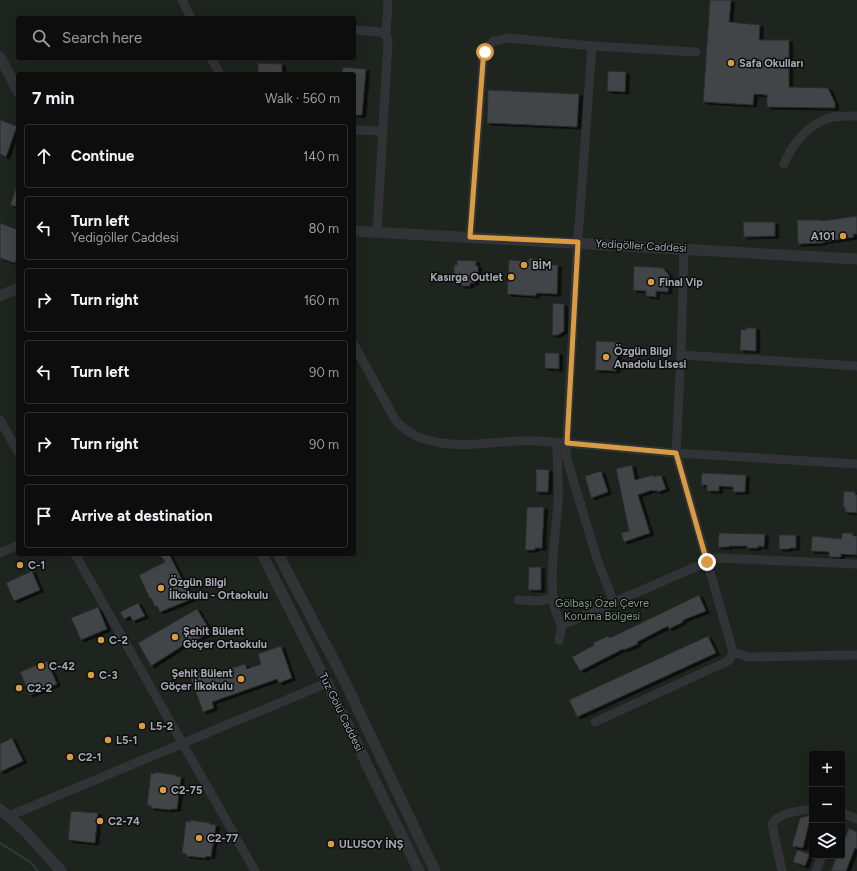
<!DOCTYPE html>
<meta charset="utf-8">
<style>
body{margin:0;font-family:Figtree,sans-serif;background:#161617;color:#f1f3f6}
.controls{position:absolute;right:12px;bottom:12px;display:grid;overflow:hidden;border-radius:4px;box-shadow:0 4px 16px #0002}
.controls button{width:36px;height:36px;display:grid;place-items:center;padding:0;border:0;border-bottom:1px solid #2d2d2e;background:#0d0d0e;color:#f1f3f6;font:20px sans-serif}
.stop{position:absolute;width:12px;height:12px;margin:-9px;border:3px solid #d99c42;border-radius:50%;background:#fff}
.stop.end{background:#d99c42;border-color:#fff;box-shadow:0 1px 4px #0008}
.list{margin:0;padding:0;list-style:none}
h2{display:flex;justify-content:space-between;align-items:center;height:52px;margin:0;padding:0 16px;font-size:17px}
h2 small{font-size:13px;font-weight:400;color:#9a9c9e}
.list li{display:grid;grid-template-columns:26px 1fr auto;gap:12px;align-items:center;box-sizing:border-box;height:64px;margin:0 8px 8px;padding:0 8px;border:1px solid #2d2d2e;border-radius:4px}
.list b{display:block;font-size:15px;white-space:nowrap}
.list p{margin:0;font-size:13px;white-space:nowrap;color:#9a9c9e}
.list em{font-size:13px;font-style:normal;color:#9a9c9e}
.icon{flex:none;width:22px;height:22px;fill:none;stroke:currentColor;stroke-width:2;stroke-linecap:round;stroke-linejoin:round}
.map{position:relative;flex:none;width:857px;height:871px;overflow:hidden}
.search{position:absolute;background:#0d0d0e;box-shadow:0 4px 16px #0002;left:16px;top:16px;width:340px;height:44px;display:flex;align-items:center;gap:10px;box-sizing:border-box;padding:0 14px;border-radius:4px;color:#9a9c9e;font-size:15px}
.panel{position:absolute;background:#0d0d0e;box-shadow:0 4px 16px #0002;left:16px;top:72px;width:340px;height:484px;border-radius:4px}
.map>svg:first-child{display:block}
</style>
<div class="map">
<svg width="857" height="871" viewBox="0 0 857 871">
<defs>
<filter id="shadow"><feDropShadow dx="3.5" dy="2" stdDeviation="0" flood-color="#0009"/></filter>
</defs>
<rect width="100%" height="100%" fill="#111112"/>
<!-- green -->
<path fill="#1e241e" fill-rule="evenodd" d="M0,0h857v871h-857zM18,18h336v40h-336zM18,74h336v480h-336zM812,754h30v102h-30z"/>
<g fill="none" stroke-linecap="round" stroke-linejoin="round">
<!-- stream -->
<path stroke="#2e363b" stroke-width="2.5" d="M0,843l30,19 8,9"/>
</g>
<!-- building -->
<g fill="#434447" stroke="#2b2b2e" filter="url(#shadow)">
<path d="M710,0h21l-2,22 31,3 -1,15h30v47l39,1 7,15v5l-68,-1v-12l-13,-1 -1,11 -50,-3z"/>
<path d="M258,63l24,1v10h-24z"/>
<path d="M343,67l23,2 -4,46h-8v-41h-12z"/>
<path d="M608,71l18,1 -1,20 -18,-1z"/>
<path d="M488,90l91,4 -2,33 -90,-4z"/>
<path d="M0,120l17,6 -11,31 -6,-3z"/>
<path d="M17,185l1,1v21l-8,-2z"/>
<path d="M857,216v18h-4l1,3 -31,5v1l-25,1 -1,-24h25v1z"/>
<path d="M743,222h32v14l-31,1z"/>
<path d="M0,223l18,7v25l-3,8 -15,-5z"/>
<path d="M529,258l9,1v5l20,1 -1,29 -21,-1v3l-29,-2 2,-34 20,1z"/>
<path d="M457,260l19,1v5h2v12h-3v5h-5v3h-9l1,-2h-6v-6h-2v-13h3z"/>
<path d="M634,266l29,2 6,7 -1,17 -12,-1v6l-10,-1v-5l-13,-1z"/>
<path d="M553,303l11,1v27l-6,4h-6z"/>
<path d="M746,328h10v23l-16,-1 1,-21 5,1z"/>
<path d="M596,341l21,1v9h1l-2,20 -21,-1z"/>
<path d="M545,353h14v16l-14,-1z"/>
<path d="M632,465l3,15 18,-5 1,2 7,-2 5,14 -9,3v-2l-4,1 -1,-1 -14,5 12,38 -26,9 -3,-9 8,-2 -13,-62z"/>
<path d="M536,469l13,1 -1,22h-12z"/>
<path d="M601,471l7,21 -17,6 -6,-22z"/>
<path d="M702,473l44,2 -1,17h-12v-5l-14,-1v5h-12v-6h-6z"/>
<path d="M844,491l11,1v2l2,1v18l-12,-1v-5h-2z"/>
<path d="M527,507h17l-2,41h-7v2h-10z"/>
<path d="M719,533l46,1 -1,13 -6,-1v2h-11v-2h-18v1h-11z"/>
<path d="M842,533h11v3h4v19l-16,-1v3h-12v-5l-18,-1 1,-15 29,3z"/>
<path d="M779,535h17v13h-6l-1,1h-10z"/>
<path d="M166,554h3l23,45 -32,13 -3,-6 -2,1 -4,-9 -1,1 -11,-24 26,-13 -4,-6z"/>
<path d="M529,567h12v23h-13z"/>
<path d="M32,571l8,19 -26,11 -8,-18z"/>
<path d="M699,595l7,16 -23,9v2l-14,7 -1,-3 -31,16 1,2 -14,6 -1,-1 -43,22 -8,-14 22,-12 -1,-2 15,-7 2,2z"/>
<path d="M138,603l7,13 -12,5 -3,-5 -6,3 -4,-7z"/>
<path d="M98,607l9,22 -26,11 -10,-22z"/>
<path d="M197,609l14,23 -20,11 -1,-2 -39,25 -13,-23z"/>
<path d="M708,636l8,17 -139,64 -8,-17z"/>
<path d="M281,646l11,32 -13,5 -2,-4 -65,23 2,6 -11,4 -13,-36 25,-9 4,11 15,-5 -2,-5 13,-4 2,5 14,-5 -3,-10z"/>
<path d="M47,661l10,23 -27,11 -10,-23z"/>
<path d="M12,738l11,23 -23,11v-28z"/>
<path d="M155,772l21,3 -1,1 6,1 -4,32h-6v1l-20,-2v-2l-4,-1 4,-32 4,1z"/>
<path d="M71,811l27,2 -3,30 -27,-3z"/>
<path d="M811,815l-8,33 -11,-2 8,-28z"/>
<path d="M190,820l20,3v1l6,1 -5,32 -5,-1v2l-20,-2v-2l-4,-1 4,-32 4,1z"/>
<path d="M849,828l8,4v17l-2,-1 -9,23h-15l6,-15h5v-10z"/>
<path d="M797,850l13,4 -5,12 -12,-4z"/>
</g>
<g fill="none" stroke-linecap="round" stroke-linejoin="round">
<!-- minor -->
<g stroke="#323337" stroke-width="9">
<path d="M182,0l9,18"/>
<path d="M354,30l26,2 6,3"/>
<path d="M592,46l-15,206 -11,204 31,103 17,44"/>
<path d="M211,58l9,16"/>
<path d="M354,130l29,1"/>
<path d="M784,164c8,-20 24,-39 45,-46 9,-3 19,-2 28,-2"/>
<path d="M377,232l11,-191 -2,-6 2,-35"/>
<path d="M470,237l13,-176 2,-9 3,-6 6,-5 15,-3 83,8 104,6"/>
<path d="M354,345l42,76c13,14 27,19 45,22 33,5 64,-4 96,-2 47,3 93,8 139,12 60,4 121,7 181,11"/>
<path d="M681,355l176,11"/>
<path d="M0,420l18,32"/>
<path d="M557,442c0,20 2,41 1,62 -2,29 -14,98 4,121"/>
<path d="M0,553l18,-8"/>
<path d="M75,554l180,317"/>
<path d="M518,600l21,1 15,-3"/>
<path d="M559,640l3,-15 154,-67 141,6"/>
<path d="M733,652l15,5 109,-2"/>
<path d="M595,722l131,-60 3,-2 4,-8 -57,-199 5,-98 3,-107"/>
<path d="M842,813l15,6"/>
<path d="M9,816l318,-133"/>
<path d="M782,871l-10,-47c7,-12 28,-13 40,-15"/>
<path d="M816,871l6,-15"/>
</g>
<!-- tertiary -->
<g stroke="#323337" stroke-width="11">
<path d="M0,57l18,35"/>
<path d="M354,231l503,28"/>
<path d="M0,296l18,-8"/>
<path d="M262,554l65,129 92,188"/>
<path d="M278,554l64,122 93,195"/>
<path d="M0,809l24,21 37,41"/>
</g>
</g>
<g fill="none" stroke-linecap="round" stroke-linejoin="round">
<!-- route -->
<path stroke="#d99c42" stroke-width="5" d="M485,52l-2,9 -13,176 108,5 -11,201 109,10 31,109"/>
</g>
<!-- markers -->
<g fill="#d99c42" stroke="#0c0c0d" stroke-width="1.5">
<circle cx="731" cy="63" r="4"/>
<circle cx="843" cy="236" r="4"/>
<circle cx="524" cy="265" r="4"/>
<circle cx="511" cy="277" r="4"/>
<circle cx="651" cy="282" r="4"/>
<circle cx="606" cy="357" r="4"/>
<circle cx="20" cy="565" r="4"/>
<circle cx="161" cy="588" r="4"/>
<circle cx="175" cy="637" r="4"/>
<circle cx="101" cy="640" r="4"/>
<circle cx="41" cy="666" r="4"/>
<circle cx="91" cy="675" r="4"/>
<circle cx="241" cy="679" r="4"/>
<circle cx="19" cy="688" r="4"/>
<circle cx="142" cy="726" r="4"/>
<circle cx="108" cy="740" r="4"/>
<circle cx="70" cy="757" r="4"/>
<circle cx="163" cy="790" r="4"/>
<circle cx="100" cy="821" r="4"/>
<circle cx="199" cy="838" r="4"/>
<circle cx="331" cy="844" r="4"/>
</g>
<g text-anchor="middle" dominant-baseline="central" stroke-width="3" stroke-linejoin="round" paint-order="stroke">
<!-- poi labels -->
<g font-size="11" font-weight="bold" fill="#a4a9b1" stroke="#0c0c0d" text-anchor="start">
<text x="739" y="63">Safa Okulları</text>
<text x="835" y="236" text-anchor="end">A101</text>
<text x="532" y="265">BİM</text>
<text x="503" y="277" text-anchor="end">Kasırga Outlet</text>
<text x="659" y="282">Final Vip</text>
<text x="614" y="351">Özgün Bilgi<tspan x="614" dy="13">Anadolu Lisesi</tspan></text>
<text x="28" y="565">C-1</text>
<text x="169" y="582">Özgün Bilgi<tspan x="169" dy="13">İlkokulu - Ortaokulu</tspan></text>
<text x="183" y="631">Şehit Bülent<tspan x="183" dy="13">Göçer Ortaokulu</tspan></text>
<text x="109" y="640">C-2</text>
<text x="49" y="666">C-42</text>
<text x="233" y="673" text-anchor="end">Şehit Bülent<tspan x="233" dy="13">Göçer İlkokulu</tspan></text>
<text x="99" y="675">C-3</text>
<text x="27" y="688">C2-2</text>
<text x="150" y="726">L5-2</text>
<text x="116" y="740">L5-1</text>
<text x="78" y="757">C2-1</text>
<text x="171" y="790">C2-75</text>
<text x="108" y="821">C2-74</text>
<text x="207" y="838">C2-77</text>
<text x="339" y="844">ULUSOY İNŞ</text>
</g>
<!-- street labels -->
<g font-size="11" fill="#a4a9b1" stroke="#0c0c0d">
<text transform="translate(641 246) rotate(3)">Yedigöller Caddesi</text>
<text transform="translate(341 712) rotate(64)">Tuz Gölü Caddesi</text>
</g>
<!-- park labels -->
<g font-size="11" fill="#7e9a7d" stroke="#0c0c0d">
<text x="602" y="603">Gölbaşı Özel Çevre<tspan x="602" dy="13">Koruma Bölgesi</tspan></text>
</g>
</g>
</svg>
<div class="controls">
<button>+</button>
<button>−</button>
<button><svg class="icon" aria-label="layers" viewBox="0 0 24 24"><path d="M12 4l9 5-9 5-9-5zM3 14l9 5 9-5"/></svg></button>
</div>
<div class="stop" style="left:485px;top:52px"></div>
<div class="stop end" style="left:707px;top:562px"></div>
<div class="search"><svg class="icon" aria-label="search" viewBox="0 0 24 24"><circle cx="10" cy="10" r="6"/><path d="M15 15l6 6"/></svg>Search here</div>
<section class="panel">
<h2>7 min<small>Walk · 560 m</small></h2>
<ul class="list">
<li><svg class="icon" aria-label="ahead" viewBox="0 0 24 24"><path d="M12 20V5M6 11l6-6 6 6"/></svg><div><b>Continue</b></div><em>140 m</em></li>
<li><svg class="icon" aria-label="left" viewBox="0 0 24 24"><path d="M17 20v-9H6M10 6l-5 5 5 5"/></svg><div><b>Turn left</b><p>Yedigöller Caddesi</p></div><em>80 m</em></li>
<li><svg class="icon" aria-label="right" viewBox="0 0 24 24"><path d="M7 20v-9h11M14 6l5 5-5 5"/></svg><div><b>Turn right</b></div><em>160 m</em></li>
<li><svg class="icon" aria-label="left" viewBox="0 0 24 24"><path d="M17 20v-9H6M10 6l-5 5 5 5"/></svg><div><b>Turn left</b></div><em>90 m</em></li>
<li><svg class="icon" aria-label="right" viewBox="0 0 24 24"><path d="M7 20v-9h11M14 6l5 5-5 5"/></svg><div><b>Turn right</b></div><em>90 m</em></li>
<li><svg class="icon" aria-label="arrive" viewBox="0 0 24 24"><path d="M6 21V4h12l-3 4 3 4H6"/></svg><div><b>Arrive at destination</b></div></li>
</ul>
</section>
</div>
